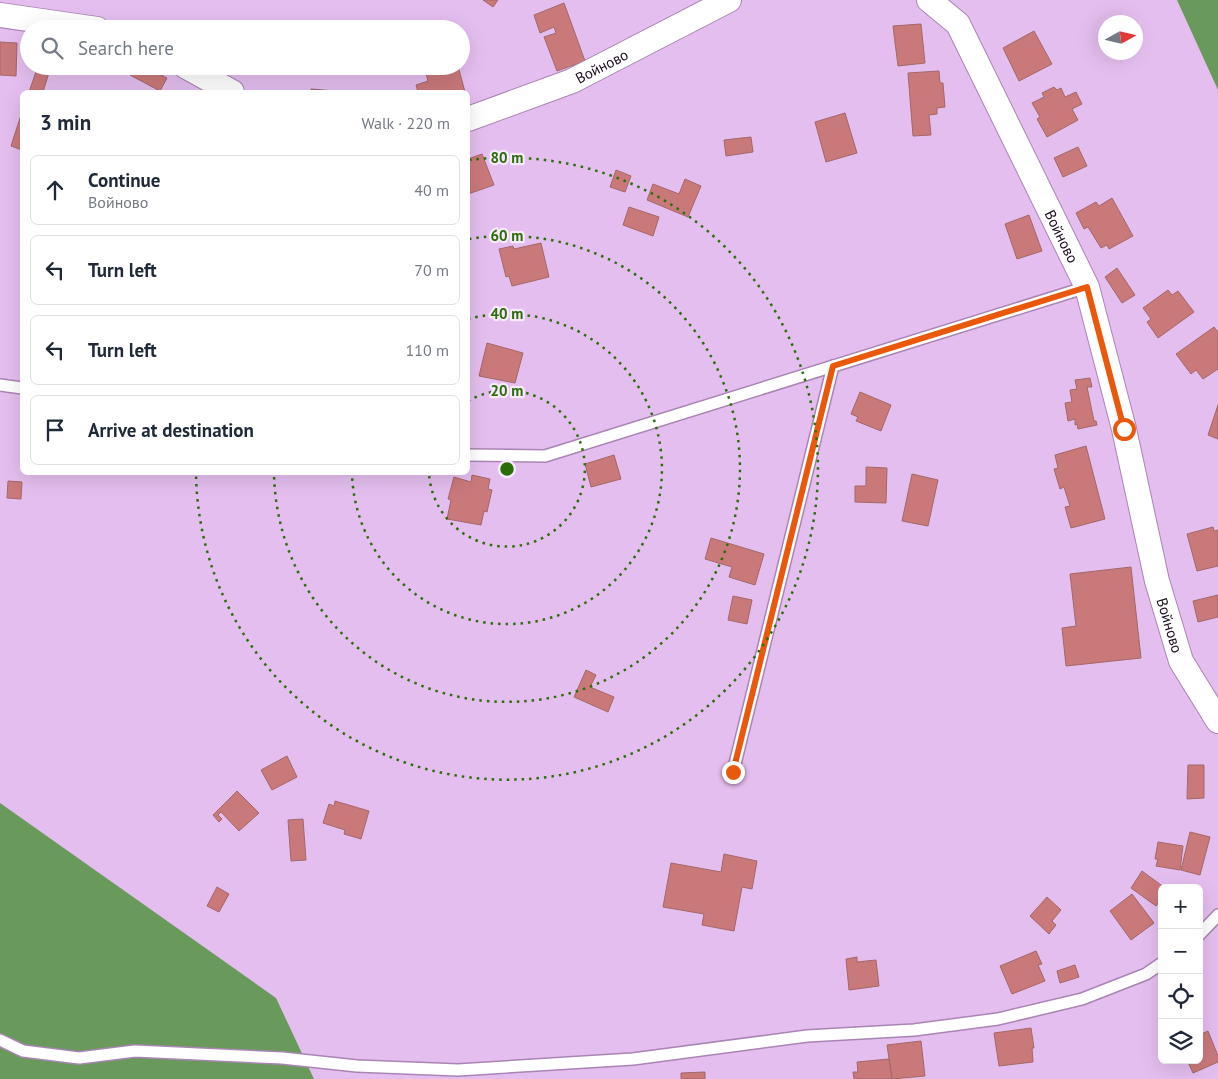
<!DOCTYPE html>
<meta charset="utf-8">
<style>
body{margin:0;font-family:"PT Sans",sans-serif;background:#f2f2f3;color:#1f2937}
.controls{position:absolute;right:15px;bottom:15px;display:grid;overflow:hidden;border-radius:8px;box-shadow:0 5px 20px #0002}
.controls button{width:45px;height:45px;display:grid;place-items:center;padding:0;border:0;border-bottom:1px solid #e0e1e3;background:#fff;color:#1f2937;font:25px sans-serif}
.compass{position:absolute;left:1098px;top:15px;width:45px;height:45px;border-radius:50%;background:#fff;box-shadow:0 5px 20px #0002;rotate:82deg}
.stop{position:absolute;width:15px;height:15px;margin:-11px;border:4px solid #ea580c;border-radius:50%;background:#fff}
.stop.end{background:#ea580c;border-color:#fff;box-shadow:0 1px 5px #0008}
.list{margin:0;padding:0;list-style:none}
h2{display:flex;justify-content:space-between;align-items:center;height:65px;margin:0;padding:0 20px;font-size:21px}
h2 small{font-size:16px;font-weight:400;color:#747a83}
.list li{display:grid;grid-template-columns:32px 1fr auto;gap:15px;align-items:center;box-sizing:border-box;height:70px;margin:0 10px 10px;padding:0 10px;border:1px solid #e0e1e3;border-radius:8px}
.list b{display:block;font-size:19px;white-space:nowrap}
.list p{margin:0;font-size:16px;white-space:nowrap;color:#747a83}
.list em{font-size:16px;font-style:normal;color:#747a83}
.icon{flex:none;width:28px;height:28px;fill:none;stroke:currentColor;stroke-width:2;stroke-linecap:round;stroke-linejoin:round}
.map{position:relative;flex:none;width:1218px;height:1079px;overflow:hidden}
.search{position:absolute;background:#fff;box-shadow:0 5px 20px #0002;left:20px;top:20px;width:450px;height:55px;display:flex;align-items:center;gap:12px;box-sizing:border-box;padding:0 18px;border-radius:28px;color:#747a83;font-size:19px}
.panel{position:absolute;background:#fff;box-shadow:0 5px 20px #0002;left:20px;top:90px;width:450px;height:385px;border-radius:8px}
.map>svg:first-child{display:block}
</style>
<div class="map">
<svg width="1218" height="1079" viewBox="0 0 1218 1079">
<rect width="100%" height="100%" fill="#e4beef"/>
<!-- forest -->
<g fill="#6a995c">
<path d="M1177,0h41v90z"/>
<path d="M0,803l276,195 38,81h-314z"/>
</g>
<!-- building -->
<g fill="#ca797b" stroke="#a36768">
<path d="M483,0h15l-5,7z"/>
<path d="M564,3l21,58 -28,10 -13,-34 12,-4 -2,-6 -14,6 -6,-18z"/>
<path d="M921,24l4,39 -27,3 -5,-40z"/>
<path d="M1034,31l18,33 -33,17 -16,-33z"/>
<path d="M0,42l17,1 -1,33 -16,-1z"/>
<path d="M38,66l12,3 -7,23h-14z"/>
<path d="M135,66h9l23,12 -7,13 -30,-16z"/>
<path d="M312,66h46v7l-47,-1z"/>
<path d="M424,66h34l7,26h-47l-2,-7 12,-4z"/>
<path d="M939,71l1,12h3l2,24 -8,1v6l-8,1 2,20 -18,1 -5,-63z"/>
<path d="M1054,87l3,3 4,-2 4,9 11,-5 6,12 -10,5 6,11 -31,17 -10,-18 3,-2 -8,-14 12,-6 -2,-4z"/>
<path d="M311,89l35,3h-35z"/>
<path d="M22,112v38l-11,-4z"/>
<path d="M845,113l12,40 -31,9 -11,-40z"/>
<path d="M751,137l2,15 -27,4 -2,-16z"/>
<path d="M1078,147l9,19 -24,11 -9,-19z"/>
<path d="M482,154l12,31 -26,9v-35z"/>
<path d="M616,170l15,6 -6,16 -15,-5z"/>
<path d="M685,179l16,7 -13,31 -41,-17 6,-16 26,10z"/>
<path d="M1112,198l21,38 -24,13 -2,-4 -6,3 -13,-21 -4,2 -8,-16 20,-11 3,4z"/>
<path d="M629,207l30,10 -6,19 -30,-11z"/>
<path d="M1029,215l13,36 -25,8 -12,-35z"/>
<path d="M541,243l8,34 -37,9 -3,-10 -3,1 -7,-28 14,-3 1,3z"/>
<path d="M1117,268l18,27 -13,8 -17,-26z"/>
<path d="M1168,290l4,5 6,-4 16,21 -36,26 -11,-16 4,-3 -8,-11z"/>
<path d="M1214,327l4,5v37l-15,10 -7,-9 -5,4 -15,-20z"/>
<path d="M487,343l36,10 -8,30 -36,-7z"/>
<path d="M1090,378l2,9h-5l7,34h2l1,4 -19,4 -1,-5 -2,1v-6l-7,2 -3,-18 7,-1 -2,-12 7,-1 -2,-9z"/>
<path d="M860,392l31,13 -10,26 -25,-10 2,-4 -7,-3z"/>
<path d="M1218,405v34l-10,-4z"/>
<path d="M1086,446l19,73 -34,9 -6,-21 5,-1 -6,-19 -4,2 -6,-20 4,-1 -3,-13z"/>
<path d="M614,455l7,24 -30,8 -6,-23z"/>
<path d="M866,467l21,1 -1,35 -31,-1v-16h11z"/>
<path d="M912,474l26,6 -10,46 -26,-5z"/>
<path d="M472,475l18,4 -2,10 4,1 -5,22 -3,-1 -3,14 -34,-6 4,-19 -3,-1 6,-22 17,5z"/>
<path d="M8,481l14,1 -1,17 -14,-1z"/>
<path d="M1213,527l1,4 4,-1v36l-21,5 -10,-37z"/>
<path d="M711,538l53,16 -9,31 -26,-8 3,-10 -27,-8z"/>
<path d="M1131,567l10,91 -75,8 -4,-38 14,-2 -6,-52z"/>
<path d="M1218,595v22l-20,5 -5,-21z"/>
<path d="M733,596l19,4 -5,24 -19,-4z"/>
<path d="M586,670l10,5 -6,12 24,10 -6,15 -34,-15z"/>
<path d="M287,756l10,21 -25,13 -11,-20z"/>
<path d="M1188,765h16v33l-17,1z"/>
<path d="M237,791l22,22 -20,18 -18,-19 -3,3 4,4 -3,3 -6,-7z"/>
<path d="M335,801l34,10 -8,28 -17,-5 1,-4 -22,-7 6,-19 5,2z"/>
<path d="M303,819l3,41 -15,1 -3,-41z"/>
<path d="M1190,832l20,5 -10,38 -19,-5z"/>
<path d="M1158,842l25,4 -3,24 -24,-4 2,-7h-3z"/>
<path d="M724,854l33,7 -5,28 -10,-2 -8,44 -32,-6 2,-11 -41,-7 8,-44 50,9z"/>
<path d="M1142,871l23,17h-3v10l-6,8 -25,-18z"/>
<path d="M217,887l12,7 -10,18 -12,-6z"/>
<path d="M1132,894l22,29 -23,17 -21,-29z"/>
<path d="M1047,897l14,13 -9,11 4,4 -7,9 -19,-18z"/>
<path d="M1036,951l6,13 -4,1 7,16 -33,13 -12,-28z"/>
<path d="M857,957v5l19,-2 3,26 -30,4 -3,-31z"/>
<path d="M1075,965l4,12 -19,6 -3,-12z"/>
<path d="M1031,1028l3,20h-2l1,14 -34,4 -5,-33z"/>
<path d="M1208,1031l10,25v6l-25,11 -6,-13h12v-25z"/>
<path d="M921,1041l4,35 -33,3 -5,-34z"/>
<path d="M889,1059l3,20h-38l-1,-7h5l-1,-10z"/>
<path d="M705,1072v7h-24v-6z"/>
</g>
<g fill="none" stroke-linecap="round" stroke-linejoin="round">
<defs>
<g id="service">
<path d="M0,385l22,3"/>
<path d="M468,455l77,1 542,-169"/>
<path d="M733,772l100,-406"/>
<path d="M1199,935l19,-20"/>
<path d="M0,1040l23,11 56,7 56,-7 147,7 75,8 101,4 175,-11 174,-23 107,-6 84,-11 84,-20 64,-25 16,-11"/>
</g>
<g id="minor">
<path id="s1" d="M929,0l29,24 129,263 37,142 33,152 24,80 37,60"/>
<path d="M0,15l97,14"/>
<path d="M185,66l47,26"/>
<path id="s2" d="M468,119l104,-38 157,-81"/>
</g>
</defs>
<!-- service casing -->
<use href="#service" stroke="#a985b3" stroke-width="14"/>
<!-- minor casing -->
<use href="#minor" stroke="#a985b3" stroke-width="26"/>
<!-- service -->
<use href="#service" stroke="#fff" stroke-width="11"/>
<!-- minor -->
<use href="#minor" stroke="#fff" stroke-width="24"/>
</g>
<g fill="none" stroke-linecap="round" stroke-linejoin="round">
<!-- route -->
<path stroke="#ea580c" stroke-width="6" d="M733,772l100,-406 254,-79 37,142"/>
</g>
<!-- distance rings -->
<g fill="none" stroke="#2a6e09" stroke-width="2.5" stroke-dasharray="2.5 5">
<path d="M468 401A78 78 0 1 1 429 473"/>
<path d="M468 319A155 155 0 1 1 352 473"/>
<path d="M469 239A233 233 0 1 1 274 473"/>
<path d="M469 160A311 311 0 1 1 196 474"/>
</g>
<g text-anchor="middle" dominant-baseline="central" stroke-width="4.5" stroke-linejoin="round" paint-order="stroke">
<!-- street labels -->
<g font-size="15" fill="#1d0f20" stroke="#f7e8fc">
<text stroke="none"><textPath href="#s2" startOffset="144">Войново</textPath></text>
<text stroke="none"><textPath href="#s1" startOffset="274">Войново</textPath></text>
<text stroke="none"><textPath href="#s1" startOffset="679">Войново</textPath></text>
</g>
</g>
<circle cx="507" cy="469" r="8" fill="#2a6e09" stroke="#f7e8fc" stroke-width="2.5"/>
<g font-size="15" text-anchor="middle" font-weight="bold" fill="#2a6e09" stroke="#f7e8fc" stroke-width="4.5" stroke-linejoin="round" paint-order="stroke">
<text x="507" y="163">80 m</text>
<text x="507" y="241">60 m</text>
<text x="507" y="319">40 m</text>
<text x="507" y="396">20 m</text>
</g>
</svg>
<div class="controls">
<button>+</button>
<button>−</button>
<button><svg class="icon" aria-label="locate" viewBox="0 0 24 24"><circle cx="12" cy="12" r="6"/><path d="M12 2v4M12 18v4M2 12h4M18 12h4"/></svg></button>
<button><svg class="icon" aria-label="layers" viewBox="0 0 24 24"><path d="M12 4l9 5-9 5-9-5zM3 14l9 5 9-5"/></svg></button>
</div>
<svg class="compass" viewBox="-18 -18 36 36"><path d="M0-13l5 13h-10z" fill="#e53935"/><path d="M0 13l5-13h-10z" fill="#747a83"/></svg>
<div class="stop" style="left:1124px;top:429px"></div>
<div class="stop end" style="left:733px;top:772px"></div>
<div class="search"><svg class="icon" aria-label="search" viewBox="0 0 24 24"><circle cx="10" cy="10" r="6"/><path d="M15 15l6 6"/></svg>Search here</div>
<section class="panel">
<h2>3 min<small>Walk · 220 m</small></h2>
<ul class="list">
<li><svg class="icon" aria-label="ahead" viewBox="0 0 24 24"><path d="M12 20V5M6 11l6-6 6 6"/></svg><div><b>Continue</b><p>Войново</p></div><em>40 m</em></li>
<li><svg class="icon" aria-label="left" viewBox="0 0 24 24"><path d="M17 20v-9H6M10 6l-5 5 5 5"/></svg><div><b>Turn left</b></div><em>70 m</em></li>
<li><svg class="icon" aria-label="left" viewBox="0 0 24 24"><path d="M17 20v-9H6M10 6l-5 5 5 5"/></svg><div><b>Turn left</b></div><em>110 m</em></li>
<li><svg class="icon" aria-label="arrive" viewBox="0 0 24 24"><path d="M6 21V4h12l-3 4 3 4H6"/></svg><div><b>Arrive at destination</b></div></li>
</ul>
</section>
</div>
